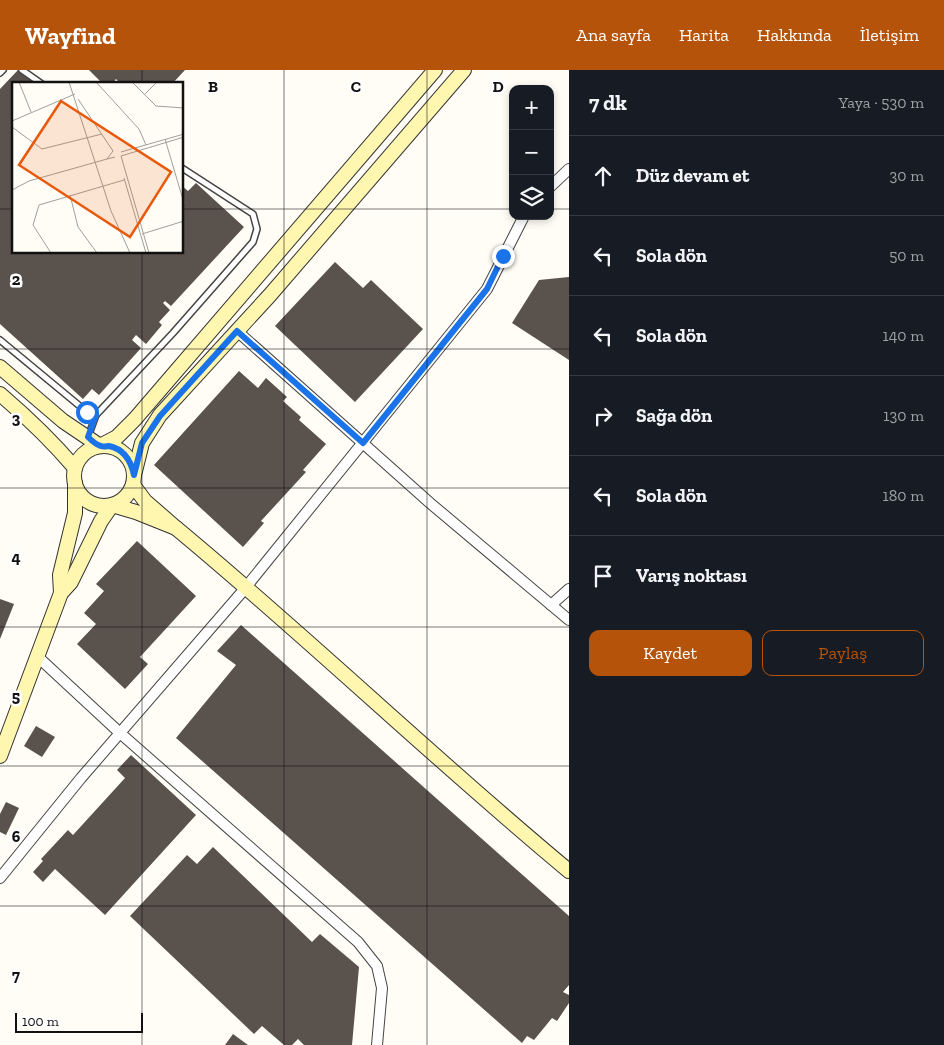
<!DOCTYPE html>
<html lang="tr">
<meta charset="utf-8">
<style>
body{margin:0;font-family:"Zilla Slab",serif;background:#20242c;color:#f1f3f6}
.controls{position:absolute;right:15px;top:15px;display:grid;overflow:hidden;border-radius:10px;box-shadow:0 2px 8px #0003}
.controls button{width:45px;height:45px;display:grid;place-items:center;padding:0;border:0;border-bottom:1px solid #363941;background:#171b24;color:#f1f3f6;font:25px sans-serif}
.scale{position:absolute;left:15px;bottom:12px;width:128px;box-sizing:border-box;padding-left:5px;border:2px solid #111;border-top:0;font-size:14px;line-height:18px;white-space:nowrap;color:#111;-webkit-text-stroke:4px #fff;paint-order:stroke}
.stop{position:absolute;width:15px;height:15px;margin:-11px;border:4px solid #1a73e8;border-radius:50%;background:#fff}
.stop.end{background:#1a73e8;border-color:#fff;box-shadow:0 1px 5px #0008}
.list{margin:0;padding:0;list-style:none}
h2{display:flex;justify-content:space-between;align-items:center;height:65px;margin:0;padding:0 20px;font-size:21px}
h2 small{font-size:16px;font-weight:400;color:#9ea1a6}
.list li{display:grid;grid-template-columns:32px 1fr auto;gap:15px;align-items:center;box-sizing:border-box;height:80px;padding:0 20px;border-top:1px solid #363941}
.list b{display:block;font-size:19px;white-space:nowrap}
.list em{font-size:16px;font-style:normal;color:#9ea1a6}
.actions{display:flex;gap:10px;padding:15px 20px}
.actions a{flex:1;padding:11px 0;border:1px solid #b45309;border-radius:10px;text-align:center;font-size:18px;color:#b45309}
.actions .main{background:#b45309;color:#fff}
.icon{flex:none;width:28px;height:28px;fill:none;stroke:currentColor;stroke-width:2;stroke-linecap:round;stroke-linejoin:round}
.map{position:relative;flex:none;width:569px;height:975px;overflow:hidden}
header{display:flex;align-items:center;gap:30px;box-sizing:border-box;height:70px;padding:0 25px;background:#b45309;color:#fff}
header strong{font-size:24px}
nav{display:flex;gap:28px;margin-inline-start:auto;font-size:18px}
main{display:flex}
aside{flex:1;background:#171b24}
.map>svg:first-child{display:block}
</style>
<header>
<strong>Wayfind</strong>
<nav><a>Ana sayfa</a><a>Harita</a><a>Hakkında</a><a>İletişim</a></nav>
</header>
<main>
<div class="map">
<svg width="569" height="975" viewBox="0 0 569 975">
<rect width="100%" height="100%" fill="#fffdf5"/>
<!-- building -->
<g fill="#5a524d">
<path d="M18,0h2l15,14h-21v168h168v-66l6,5 8,-8 48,44 -73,79 -6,-5 -2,2 7,7 -11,12 3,3 -16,19 -10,-9 -4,5 9,8 -42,47 -7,-6 -9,10 -83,-75v-235z"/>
<path d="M89,0h96l-13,14h-6l-2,-3 -3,3h-40l-5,-5 -4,5h-9z"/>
<path d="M335,192l28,26 8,-8 52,49 -68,73 -80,-76z"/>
<path d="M569,207v83l-57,-37 27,-43z"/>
<path d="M239,301l19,17 8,-10 21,19 -4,4 18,16 -2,3 27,24 -23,26 3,2 -45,49 3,2 -21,24 -89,-82z"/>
<path d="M137,471l59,55 -56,61 8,7 -23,25 -48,-45 19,-20 -12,-11 20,-22 -8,-7z"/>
<path d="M0,529l14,5 -14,35z"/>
<path d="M241,555l328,291v69l-6,7 6,3v8l-12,18 -5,-3 -18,22 -7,-4 -5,7 -346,-305 60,-73 -19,-14z"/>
<path d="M36,656l19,11 -13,20 -18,-11z"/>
<path d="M131,685l65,60 -91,100 -50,-46 -12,13 -10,-10 10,-11 -2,-2 27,-29 5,5 52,-57 -8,-8z"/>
<path d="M6,732l13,6 -13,27 -6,-3v-18z"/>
<path d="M213,777l99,95 8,-8 39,33 -7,78h-48l-6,-6 -6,6h-8l-22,-19 -8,8 -124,-118 57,-61 10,9z"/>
<path d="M233,964l15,11h-23z"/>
</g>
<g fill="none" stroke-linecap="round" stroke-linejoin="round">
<defs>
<g id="lane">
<path d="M22,0l20,14"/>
<path d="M0,3l3,-3"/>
<path d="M0,270l87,72 9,3"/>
<path d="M88,367l8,-22 77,-82 80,-91 4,-13 -4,-15 -71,-46"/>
</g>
<g id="street">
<path d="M550,117l19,-18"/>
<path d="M237,261l193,172 139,117"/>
<path d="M551,535l18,-16"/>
<path d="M38,587l82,76 238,209 19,24 5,22 -5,57"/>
<path d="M0,808l81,-100 161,-186 245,-303 37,-73"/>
</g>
<g id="secondary">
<path d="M0,297l63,54 37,25 17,-9 18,-18 300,-349"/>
<path d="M0,324c27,23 52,47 75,74"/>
<circle cx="104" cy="406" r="30"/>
<path d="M134,405l8,-32 18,-28 110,-120 194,-225"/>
<path d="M176,458c134,111 259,232 393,343"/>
<path d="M61,523l-1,-18 15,-62v-30"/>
<path d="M0,686l61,-163 10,-11 30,-61 11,-16 24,7 40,16 -31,-27 -12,-16"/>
</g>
</defs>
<!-- lane casing -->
<use href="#lane" stroke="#444" stroke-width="8"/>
<!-- street casing -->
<use href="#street" stroke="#444" stroke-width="12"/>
<!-- secondary casing -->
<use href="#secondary" stroke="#333" stroke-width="16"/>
<!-- lane -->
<use href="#lane" stroke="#fff" stroke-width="5"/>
<!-- street -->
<use href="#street" stroke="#fff" stroke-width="10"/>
<!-- secondary -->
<use href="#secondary" stroke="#fff6b0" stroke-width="14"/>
</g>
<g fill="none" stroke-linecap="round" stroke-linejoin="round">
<!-- route -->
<path stroke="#1a73e8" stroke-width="6" d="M87,342l9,3 -8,22c3,3 9,8 13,9 3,1 6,0 8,0 15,3 22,15 25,29l8,-32 18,-27 77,-85 126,112 124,-154 16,-33"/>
</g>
<!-- grid -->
<path fill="none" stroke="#111" stroke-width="1" stroke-opacity="0.55" d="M142,0v14M284,0v975M427,0v975M0,139h14M182,139h331M550,139h19M142,182v793M0,279h569M0,418h569M0,557h569M0,696h569M0,836h569"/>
<!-- overview -->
<g transform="translate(12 12)">
<rect width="171" height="171" fill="#fffdf5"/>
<path fill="none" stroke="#a09f9a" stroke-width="1" d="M7,0l12,30M57,0l42,129 19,42M84,0l43,47 7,16M120,0l24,24 28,2M132,13l13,-13M66,17l35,52 -6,8 8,-2M0,39l63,-27M0,45l30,22 60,-15M153,57l19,64M109,70l63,-18M112,96l22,75M0,108l17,-9 78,-22M58,113l8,32 19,26M130,152l42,-13M39,171l-18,-28 6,-20 85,-25M137,171l-28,-97 63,-19"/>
<path fill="#e8590c" fill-opacity="0.15" stroke="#e8590c" stroke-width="2.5" d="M49,19l110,71 -41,65 -111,-72z"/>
<rect width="171" height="171" fill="none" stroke="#111" stroke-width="2.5"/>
</g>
<g font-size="16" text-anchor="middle" font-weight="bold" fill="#111" stroke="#fff" stroke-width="5" stroke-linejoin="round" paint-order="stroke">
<text x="213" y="22">B</text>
<text x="356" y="22">C</text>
<text x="498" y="22">D</text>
<text x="16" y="215">2</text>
<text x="16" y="354">3</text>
<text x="16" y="493">4</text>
<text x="16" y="632">5</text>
<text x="16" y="772">6</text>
<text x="16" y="911">7</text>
</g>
</svg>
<div class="controls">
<button>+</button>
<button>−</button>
<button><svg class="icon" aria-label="layers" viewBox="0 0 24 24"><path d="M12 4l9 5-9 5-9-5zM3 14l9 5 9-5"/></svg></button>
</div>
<div class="scale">100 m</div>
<div class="stop" style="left:87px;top:342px"></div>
<div class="stop end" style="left:503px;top:186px"></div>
</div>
<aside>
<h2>7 dk<small>Yaya · 530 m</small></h2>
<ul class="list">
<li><svg class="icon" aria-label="ahead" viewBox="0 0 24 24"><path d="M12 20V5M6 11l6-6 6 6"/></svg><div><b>Düz devam et</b></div><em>30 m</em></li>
<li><svg class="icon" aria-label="left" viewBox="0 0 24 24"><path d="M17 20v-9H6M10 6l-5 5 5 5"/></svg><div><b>Sola dön</b></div><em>50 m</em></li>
<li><svg class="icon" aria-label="left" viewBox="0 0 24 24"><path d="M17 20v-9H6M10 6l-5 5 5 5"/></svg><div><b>Sola dön</b></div><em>140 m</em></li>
<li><svg class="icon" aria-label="right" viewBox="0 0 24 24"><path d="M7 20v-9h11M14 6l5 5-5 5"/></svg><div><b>Sağa dön</b></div><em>130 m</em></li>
<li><svg class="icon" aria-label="left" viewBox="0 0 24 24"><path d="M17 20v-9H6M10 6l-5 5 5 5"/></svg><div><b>Sola dön</b></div><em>180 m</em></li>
<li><svg class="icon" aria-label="arrive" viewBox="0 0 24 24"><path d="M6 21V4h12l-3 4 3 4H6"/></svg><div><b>Varış noktası</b></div></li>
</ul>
<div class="actions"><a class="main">Kaydet</a><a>Paylaş</a></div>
</aside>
</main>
